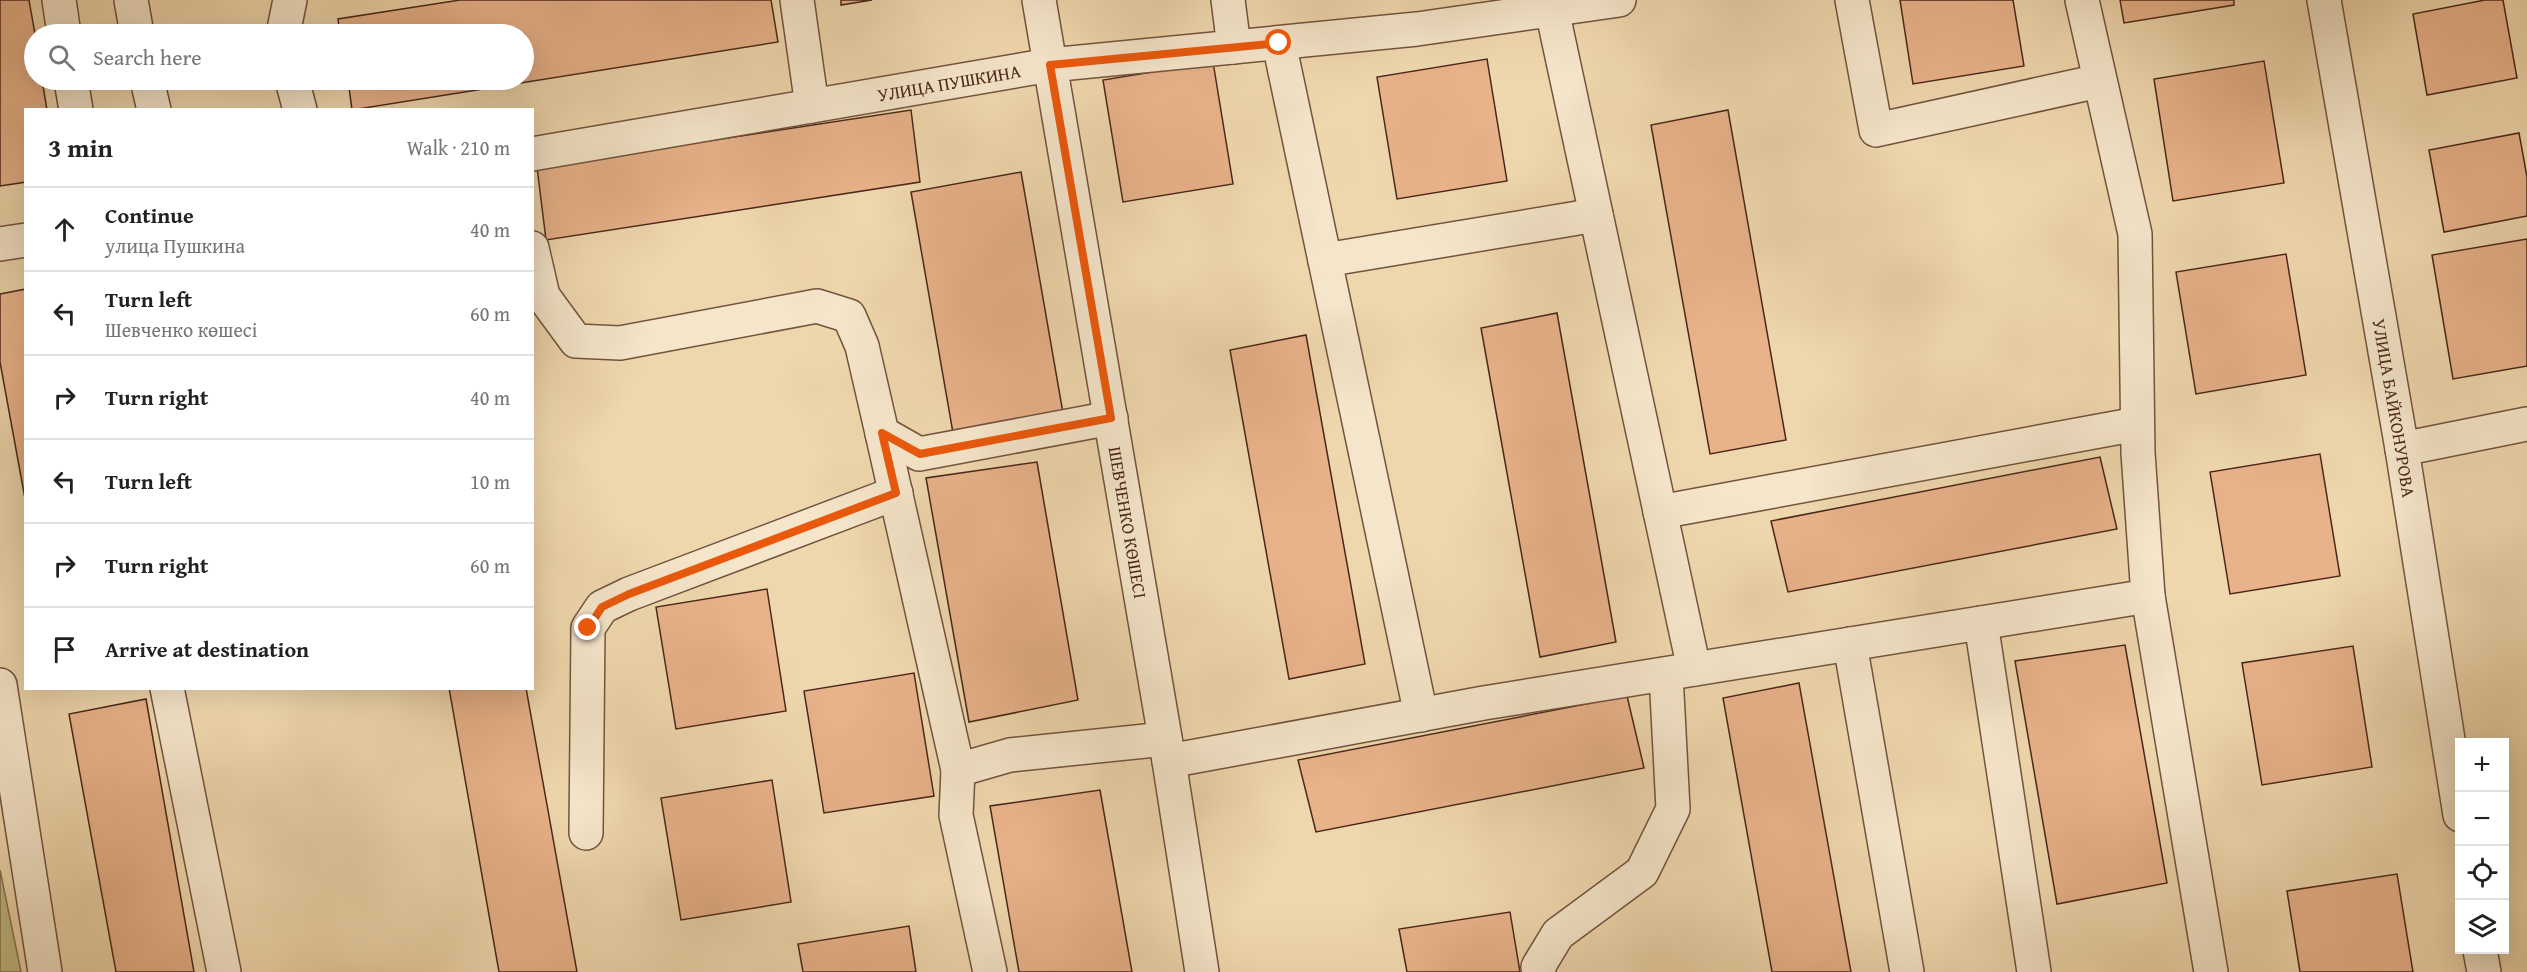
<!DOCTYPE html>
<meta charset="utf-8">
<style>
body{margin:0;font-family:"Gentium Book Plus",serif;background:#f2f2f2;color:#222}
.controls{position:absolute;right:18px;bottom:18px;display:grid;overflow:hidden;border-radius:0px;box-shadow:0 6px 24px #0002}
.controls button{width:54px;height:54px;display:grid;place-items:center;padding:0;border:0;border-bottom:2px solid #e0e0e0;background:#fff;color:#222;font:30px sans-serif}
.stop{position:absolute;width:18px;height:18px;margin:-14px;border:4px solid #ea580c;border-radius:50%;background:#fff}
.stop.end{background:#ea580c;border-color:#fff;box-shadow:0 2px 6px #0008}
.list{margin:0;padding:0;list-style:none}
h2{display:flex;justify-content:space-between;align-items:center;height:78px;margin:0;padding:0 24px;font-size:26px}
h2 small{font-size:20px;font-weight:400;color:#767676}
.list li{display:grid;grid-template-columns:39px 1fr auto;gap:18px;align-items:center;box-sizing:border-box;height:84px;padding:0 24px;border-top:2px solid #e0e0e0}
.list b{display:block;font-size:22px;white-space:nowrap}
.list p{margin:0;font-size:20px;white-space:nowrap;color:#767676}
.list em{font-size:20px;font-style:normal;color:#767676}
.icon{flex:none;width:33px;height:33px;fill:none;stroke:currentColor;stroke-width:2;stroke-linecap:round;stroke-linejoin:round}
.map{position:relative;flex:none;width:2527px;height:972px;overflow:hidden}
.search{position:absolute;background:#fff;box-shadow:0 6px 24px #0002;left:24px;top:24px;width:510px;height:66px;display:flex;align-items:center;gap:15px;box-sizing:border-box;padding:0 21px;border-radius:33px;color:#767676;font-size:22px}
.panel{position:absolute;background:#fff;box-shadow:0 6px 24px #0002;left:24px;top:108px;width:510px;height:582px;border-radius:0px}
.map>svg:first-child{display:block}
</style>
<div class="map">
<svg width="2527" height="972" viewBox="0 0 2527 972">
<rect width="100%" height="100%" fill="#efd7ad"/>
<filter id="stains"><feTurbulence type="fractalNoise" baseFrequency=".00333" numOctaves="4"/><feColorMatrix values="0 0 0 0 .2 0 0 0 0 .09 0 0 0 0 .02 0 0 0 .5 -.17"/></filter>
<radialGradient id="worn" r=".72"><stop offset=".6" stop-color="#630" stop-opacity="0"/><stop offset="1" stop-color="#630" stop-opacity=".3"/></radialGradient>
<!-- green -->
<path fill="#c0bc85" stroke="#85724f" stroke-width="1.5" d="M0,870l21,102h-21z"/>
<!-- building -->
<g fill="#e8b28a" stroke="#4a2719" stroke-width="1.5">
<path d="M0,0h29l6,34 -1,46h8l5,30h-21v72l-26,4z"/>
<path d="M460,0h311l7,42 -426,68 -4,-30h176v-46h-184l-2,-15z"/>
<path d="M841,0h31l-31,5z"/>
<path d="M1900,0h113l11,66 -111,18z"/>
<path d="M2120,0h114v5l-110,18z"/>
<path d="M2485,0h18l14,78 -90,17 -14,-81z"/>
<path d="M1487,59l20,122 -110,18 -20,-122z"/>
<path d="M2264,61l20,122 -111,18 -19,-122z"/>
<path d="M1213,62l20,122 -110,18 -20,-122z"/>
<path d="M911,110l9,72 -374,58 -9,-73z"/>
<path d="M1728,110l58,330 -76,14 -59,-329z"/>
<path d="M2519,133l8,44v39l-83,16 -15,-82z"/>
<path d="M1021,172l42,241 -110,20 -42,-241z"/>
<path d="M2527,239v127l-74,13 -21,-124z"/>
<path d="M2286,254l20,121 -110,19 -20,-122z"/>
<path d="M26,289v215l-26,-142v-68z"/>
<path d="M1557,313l59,329 -76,15 -59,-329z"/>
<path d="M1306,335l59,329 -76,15 -59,-329z"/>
<path d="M2320,454l20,122 -110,18 -20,-122z"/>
<path d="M2100,457l17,72 -329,63 -17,-71z"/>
<path d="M1037,462l41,238 -109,22 -43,-244z"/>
<path d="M767,589l19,122 -110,18 -20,-122z"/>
<path d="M2125,645l42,238 -110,21 -42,-243z"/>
<path d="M2353,646l19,121 -110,18 -20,-122z"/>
<path d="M914,673l20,123 -110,17 -20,-122z"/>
<path d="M1799,683l52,289h-79l-49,-274z"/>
<path d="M449,688h77l51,284h-78z"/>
<path d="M1627,696l17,72 -328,64 -18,-72z"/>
<path d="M146,699l48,273h-78l-47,-258z"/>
<path d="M772,780l19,122 -110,18 -20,-122z"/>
<path d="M1100,790l32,182h-113l-29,-166z"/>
<path d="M2397,874l16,98h-113l-13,-81z"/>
<path d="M1510,912l10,60h-113l-8,-43z"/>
<path d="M909,926l7,46h-113l-5,-28z"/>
</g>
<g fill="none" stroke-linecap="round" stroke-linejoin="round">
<defs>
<g id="minor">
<path d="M59,0l5,34"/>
<path d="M131,0l6,34"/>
<path d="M797,0l15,106"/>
<path id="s1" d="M1039,0l130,761 33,211"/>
<path d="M1228,0l6,47"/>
<path d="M1852,0l24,130 223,-49"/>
<path d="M2082,0l53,234 3,219 10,143 63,376"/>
<path id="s2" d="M2324,0l78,449 58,366"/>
<path d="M1552,10l142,659"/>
<path d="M283,34l7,-34"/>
<path d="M1279,43l142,672"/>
<path d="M71,80l5,30"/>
<path d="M147,80l7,30"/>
<path d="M292,80l8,30"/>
<path id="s3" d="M532,154l518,-89 367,-36 202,-29"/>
<path d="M0,244l26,-4"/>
<path d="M532,248l11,48 33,45 44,2 197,-37 32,10 13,30 20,87 37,21 192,-36"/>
<path d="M1325,260l271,-45"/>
<path d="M882,433l76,337"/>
<path d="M2402,449l125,-25"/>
<path d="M1660,512l477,-88"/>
<path d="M1981,623l53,349"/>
<path d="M1850,644l57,328"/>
<path d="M0,685l45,287"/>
<path d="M167,688l57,284"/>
<path d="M1169,761l315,-58 664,-107"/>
<path d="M586,833l2,-205 14,-21 27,-13 267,-101"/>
<path d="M2480,950l4,22"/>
<path d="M990,972l-34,-157 2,-45 52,-15 155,-16"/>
<path d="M1539,972l-1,-5 20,-33 84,-62 31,-63 -7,-135"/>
</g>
</defs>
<!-- minor casing -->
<use href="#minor" stroke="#73533e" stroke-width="36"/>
<!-- minor -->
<use href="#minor" stroke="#f5e5ca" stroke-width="33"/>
</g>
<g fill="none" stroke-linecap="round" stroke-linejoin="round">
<!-- route -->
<path stroke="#ea580c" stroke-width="8" d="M588,628l14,-21 27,-13 267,-101 -14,-60 38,21 191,-36 -61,-353 229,-22"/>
</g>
<g text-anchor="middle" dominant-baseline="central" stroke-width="5" stroke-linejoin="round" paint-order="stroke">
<!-- street labels -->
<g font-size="18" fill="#4a2719" stroke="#f5e5ca">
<text stroke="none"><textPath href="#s3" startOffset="423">УЛИЦА ПУШКИНА</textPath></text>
<text stroke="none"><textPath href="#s2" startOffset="414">УЛИЦА БАЙКОНУРОВА</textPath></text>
<text stroke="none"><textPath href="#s1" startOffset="530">ШЕВЧЕНКО КӨШЕСІ</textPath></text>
</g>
</g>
<rect width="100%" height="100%" filter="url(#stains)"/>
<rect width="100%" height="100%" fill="url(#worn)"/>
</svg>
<div class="controls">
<button>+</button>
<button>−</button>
<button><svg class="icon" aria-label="locate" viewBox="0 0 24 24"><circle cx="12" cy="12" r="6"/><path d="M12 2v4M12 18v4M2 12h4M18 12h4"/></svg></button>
<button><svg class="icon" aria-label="layers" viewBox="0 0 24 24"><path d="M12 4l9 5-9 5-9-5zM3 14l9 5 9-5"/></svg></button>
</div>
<div class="stop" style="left:1279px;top:43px"></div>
<div class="stop end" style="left:588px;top:628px"></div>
<div class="search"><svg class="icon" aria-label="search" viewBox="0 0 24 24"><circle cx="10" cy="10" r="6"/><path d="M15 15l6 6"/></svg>Search here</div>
<section class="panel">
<h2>3 min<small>Walk · 210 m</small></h2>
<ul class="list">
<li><svg class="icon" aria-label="ahead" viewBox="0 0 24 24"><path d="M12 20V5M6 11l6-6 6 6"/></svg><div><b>Continue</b><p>улица Пушкина</p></div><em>40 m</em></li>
<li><svg class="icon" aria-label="left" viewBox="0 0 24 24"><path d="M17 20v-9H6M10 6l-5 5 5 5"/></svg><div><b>Turn left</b><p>Шевченко көшесі</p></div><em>60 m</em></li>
<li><svg class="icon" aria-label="right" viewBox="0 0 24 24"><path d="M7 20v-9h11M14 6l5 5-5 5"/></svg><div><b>Turn right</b></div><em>40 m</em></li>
<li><svg class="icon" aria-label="left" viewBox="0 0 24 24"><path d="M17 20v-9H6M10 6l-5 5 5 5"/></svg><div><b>Turn left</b></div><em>10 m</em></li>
<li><svg class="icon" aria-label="right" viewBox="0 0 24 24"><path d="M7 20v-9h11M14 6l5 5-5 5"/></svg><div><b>Turn right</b></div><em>60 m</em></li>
<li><svg class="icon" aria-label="arrive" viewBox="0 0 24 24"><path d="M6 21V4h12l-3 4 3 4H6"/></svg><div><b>Arrive at destination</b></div></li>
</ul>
</section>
</div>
